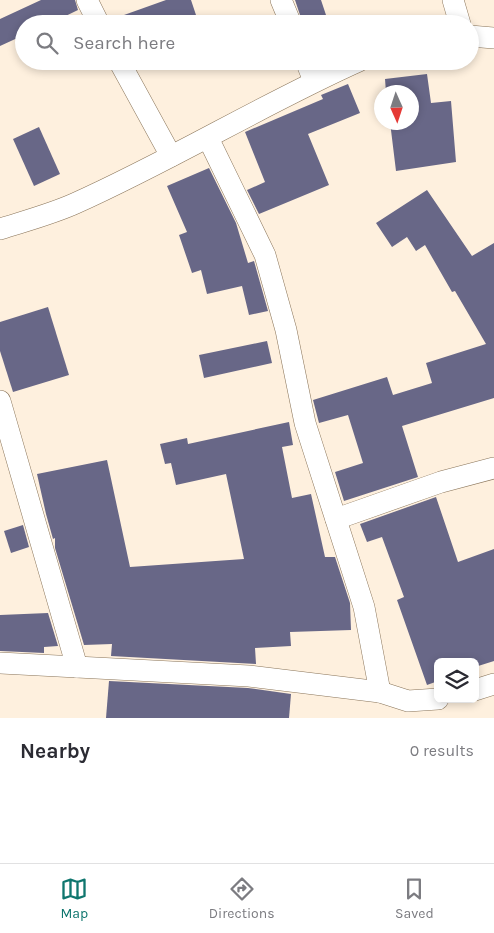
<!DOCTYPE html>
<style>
body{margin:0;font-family:Karla,sans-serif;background:#f7f7f7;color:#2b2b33}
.controls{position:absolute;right:15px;bottom:15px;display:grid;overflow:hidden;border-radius:8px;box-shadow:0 2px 8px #0003}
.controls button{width:45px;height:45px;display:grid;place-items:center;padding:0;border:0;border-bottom:1px solid #e1e1e2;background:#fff;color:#2b2b33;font:25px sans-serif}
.compass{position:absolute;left:374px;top:85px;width:45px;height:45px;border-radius:50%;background:#fff;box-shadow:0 2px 8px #0003;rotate:177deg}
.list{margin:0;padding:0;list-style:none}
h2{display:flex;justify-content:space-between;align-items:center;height:65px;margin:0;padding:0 20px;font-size:21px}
h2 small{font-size:16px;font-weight:400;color:#7c7c81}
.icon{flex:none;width:28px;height:28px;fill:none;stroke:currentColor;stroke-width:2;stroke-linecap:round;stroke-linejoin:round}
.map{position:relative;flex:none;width:494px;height:718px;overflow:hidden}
.search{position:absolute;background:#fff;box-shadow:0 2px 8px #0003;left:15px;right:15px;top:15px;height:55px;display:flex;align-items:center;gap:12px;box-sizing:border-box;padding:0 18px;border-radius:28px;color:#7c7c81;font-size:19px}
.sheet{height:145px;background:#fff}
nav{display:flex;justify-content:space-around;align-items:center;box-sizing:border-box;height:70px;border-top:1px solid #e1e1e2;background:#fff;font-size:14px;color:#7c7c81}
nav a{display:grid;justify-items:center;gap:2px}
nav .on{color:#0f766e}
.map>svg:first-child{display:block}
</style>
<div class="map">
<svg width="494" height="718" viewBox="0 0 494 718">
<rect width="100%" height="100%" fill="#fef0de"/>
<!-- building -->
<g fill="#686787">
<path d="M41,0h34l3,10 -29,14h-25v11l-24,11v-27z"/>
<path d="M166,0h25l8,24h-88l-1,-4z"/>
<path d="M295,0h26l8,24h-26z"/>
<path d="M427,74l4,29 20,-2 5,61 -60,9 -6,-49h22v-30h-26l-1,-13z"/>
<path d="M348,84l12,29 -52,21 21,51 -70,29 -12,-24 18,-8 -20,-50 78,-33 -2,-4z"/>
<path d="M39,127l21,47 -26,12 -21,-47z"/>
<path d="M209,168l27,55 12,40 6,-2 14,50 -19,4 -7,-29 -35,8 -6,-24 -9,3 -13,-38 8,-3 -20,-46z"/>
<path d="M427,190l45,66 22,-13v155l-92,28 16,51 -74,24 -9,-29 28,-9 -15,-48 -29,8 -6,-23 74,-23 6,18 39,-12 -6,-20 60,-19 -31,-53 -3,1 -27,-47 -9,6 -9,-14 -15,10 -16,-24z"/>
<path d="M48,307l21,68 -56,17 -13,-41v-29z"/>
<path d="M267,341l5,22 -68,15 -5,-23z"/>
<path d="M289,422l4,23 -11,2 10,51 19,-4 14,63h10l15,46 1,27 -61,2 1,14 -36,2 1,16 -145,-8 1,-12 -28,1 -29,-97v-10l-2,1 -7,-25 -9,-40 70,-14 23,107 114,-8 -18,-85 -50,11 -5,-22 -6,1 -5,-20 27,-6 1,6z"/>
<path d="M436,497l22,65 36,-13v112l-19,6v-5h-37v19l-11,4 -30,-85 7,-3 -22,-60 -15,5 -7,-18z"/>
<path d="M23,525l6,22 -18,6 -7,-22z"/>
<path d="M48,613l10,33 -14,1v6l-44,-2v-36z"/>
<path d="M109,681l139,7 43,6 -2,24h-183z"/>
</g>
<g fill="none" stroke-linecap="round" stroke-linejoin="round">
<defs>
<g id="street">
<path d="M87,0l12,24"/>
<path d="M281,0l10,24"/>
<path d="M453,0l7,24"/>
<path d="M470,36l24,2"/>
<path d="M119,61l52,95"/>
<path d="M306,61l8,20"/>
<path d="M208,138l57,117 21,75 19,93 59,184 16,85"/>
<path d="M0,229c25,-8 52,-15 76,-26 96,-43 187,-99 283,-142"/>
<path d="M0,401l77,266"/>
<path d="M336,519l105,-37 53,-14"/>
<path d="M0,663l249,13 131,16 28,9 30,-2"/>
<path d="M475,690l19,-6"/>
</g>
</defs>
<!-- street casing -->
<use href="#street" stroke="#8a755a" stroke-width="22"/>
<!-- street -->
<use href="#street" stroke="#fff" stroke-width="21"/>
</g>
</svg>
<div class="controls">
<button><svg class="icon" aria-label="layers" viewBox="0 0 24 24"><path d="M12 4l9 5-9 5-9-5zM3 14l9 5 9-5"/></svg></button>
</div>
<svg class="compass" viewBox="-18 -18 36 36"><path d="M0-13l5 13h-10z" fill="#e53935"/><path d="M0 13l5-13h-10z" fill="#7c7c81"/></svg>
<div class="search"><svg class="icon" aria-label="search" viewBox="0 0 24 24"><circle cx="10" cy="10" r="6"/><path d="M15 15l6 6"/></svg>Search here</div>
</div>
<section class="sheet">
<h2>Nearby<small>0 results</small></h2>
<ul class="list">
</ul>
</section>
<nav>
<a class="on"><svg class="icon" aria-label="map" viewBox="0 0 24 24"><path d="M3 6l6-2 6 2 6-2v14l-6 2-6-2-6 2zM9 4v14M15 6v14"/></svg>Map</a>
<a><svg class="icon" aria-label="directions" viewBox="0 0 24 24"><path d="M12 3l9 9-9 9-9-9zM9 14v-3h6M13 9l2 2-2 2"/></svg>Directions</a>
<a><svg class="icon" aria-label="saved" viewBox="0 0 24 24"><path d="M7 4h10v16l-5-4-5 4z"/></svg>Saved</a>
</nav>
